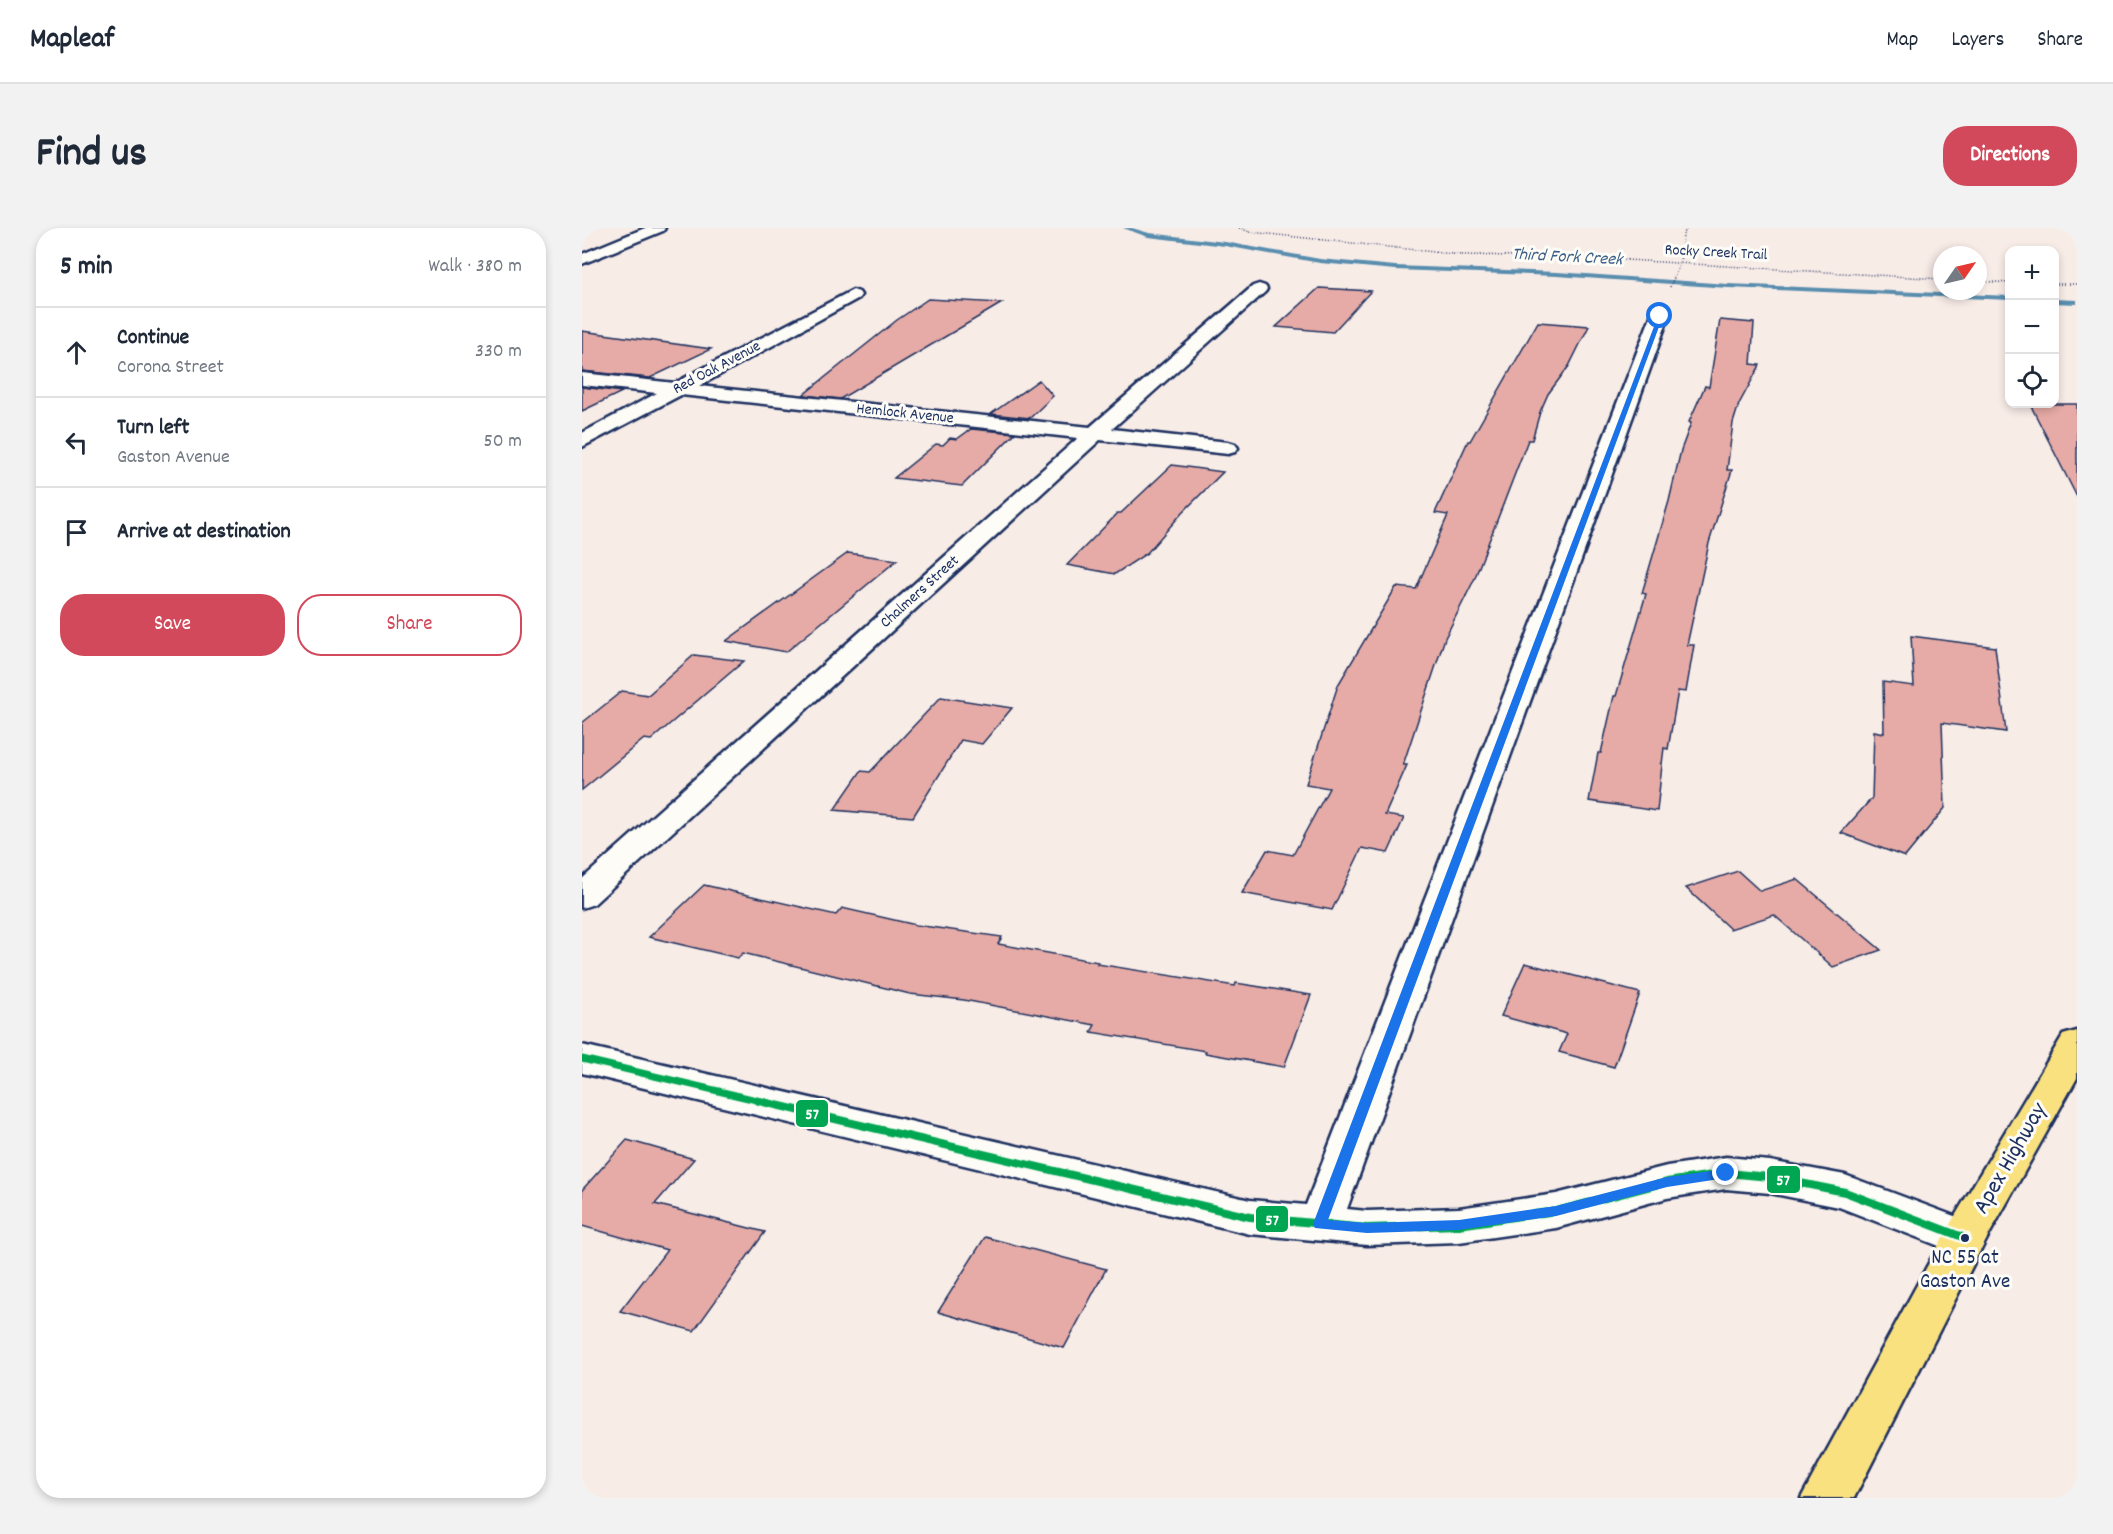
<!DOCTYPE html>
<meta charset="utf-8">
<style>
body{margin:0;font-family:Dekko,sans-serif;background:#f2f2f3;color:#1f2937}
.controls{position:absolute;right:18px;top:18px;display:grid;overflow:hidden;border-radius:12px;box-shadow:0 3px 9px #0003}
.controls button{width:54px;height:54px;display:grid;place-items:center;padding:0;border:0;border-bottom:2px solid #e0e1e3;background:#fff;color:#1f2937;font:30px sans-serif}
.compass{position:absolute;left:1351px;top:18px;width:54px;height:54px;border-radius:50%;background:#fff;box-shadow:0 3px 9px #0003;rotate:56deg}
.stop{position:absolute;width:18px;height:18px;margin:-14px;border:4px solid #1a73e8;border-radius:50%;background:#fff}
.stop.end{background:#1a73e8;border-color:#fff;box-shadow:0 2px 6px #0008}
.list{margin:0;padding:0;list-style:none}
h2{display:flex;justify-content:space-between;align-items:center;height:78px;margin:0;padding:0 24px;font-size:26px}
h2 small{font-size:20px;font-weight:400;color:#747a83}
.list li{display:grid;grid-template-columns:39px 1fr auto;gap:18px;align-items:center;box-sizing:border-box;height:90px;padding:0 24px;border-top:2px solid #e0e1e3}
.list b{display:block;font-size:22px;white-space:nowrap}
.list p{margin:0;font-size:20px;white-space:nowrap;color:#747a83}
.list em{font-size:20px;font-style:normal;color:#747a83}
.actions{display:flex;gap:12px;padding:18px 24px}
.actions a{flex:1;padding:14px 0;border:2px solid #d1495b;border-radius:24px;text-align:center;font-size:21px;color:#d1495b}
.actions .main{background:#d1495b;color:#fff}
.icon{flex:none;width:33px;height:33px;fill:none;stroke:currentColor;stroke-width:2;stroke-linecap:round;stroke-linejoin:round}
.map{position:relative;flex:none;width:1495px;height:1270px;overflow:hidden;border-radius:24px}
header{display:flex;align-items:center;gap:36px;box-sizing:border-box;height:84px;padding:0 30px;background:#fff;border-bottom:2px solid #e0e1e3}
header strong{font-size:28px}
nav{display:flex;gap:33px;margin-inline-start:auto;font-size:21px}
.intro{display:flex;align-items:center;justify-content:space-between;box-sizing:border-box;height:144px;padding:0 36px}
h1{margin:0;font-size:42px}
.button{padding:15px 27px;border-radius:24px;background:#d1495b;color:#fff;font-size:21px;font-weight:700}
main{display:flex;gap:36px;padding:0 36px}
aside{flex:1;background:#fff;border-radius:24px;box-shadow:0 3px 9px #0003}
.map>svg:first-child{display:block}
</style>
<header>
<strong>Mapleaf</strong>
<nav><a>Map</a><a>Layers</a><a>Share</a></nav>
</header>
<div class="intro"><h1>Find us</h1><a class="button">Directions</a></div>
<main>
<aside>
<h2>5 min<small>Walk · 380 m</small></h2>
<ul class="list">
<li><svg class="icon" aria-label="ahead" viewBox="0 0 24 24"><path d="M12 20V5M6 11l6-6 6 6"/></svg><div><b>Continue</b><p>Corona Street</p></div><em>330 m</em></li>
<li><svg class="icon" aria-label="left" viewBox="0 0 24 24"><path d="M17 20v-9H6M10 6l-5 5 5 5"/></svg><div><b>Turn left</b><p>Gaston Avenue</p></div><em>50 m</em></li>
<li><svg class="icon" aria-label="arrive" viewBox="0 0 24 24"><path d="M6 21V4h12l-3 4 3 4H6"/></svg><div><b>Arrive at destination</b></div></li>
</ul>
<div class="actions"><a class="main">Save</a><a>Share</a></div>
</aside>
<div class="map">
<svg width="1495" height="1270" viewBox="0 0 1495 1270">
<rect width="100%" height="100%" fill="#f8ece7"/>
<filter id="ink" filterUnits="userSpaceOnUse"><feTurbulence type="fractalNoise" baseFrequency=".0167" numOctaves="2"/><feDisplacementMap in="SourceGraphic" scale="12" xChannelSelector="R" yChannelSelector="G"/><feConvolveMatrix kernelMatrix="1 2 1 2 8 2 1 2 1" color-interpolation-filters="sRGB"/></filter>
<g filter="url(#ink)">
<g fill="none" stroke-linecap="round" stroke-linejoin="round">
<!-- stream -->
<g fill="#598dae" fill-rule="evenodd">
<path d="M541,0h9l17,5 76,9 95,17 75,7 162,6 171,12 282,12v4l-282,-12 -171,-12 -162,-6 -75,-7 -95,-17 -77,-9z"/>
<path d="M1472,71l23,1v4l-23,-1z"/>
</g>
</g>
<!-- building -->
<g fill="#e6aba6" stroke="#1b2f5e" stroke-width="1.5">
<path d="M737,60l52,3 -38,41 -57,-5z"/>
<path d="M346,71l74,4 -162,96 -37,-4 94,-75z"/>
<path d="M1138,92l34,3 -3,41 9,1 -21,39 -6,19 -6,47h5l-23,73 -22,102h7l-8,47 -8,-1 -10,58 -4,-1 -2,16 -2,-1 2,2 -5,46 -68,-10 9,-48h3l13,-57h2l30,-102 -4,-1 27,-92 12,-51 10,-27 -2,-1 16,-36 4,1z"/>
<path d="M956,94l51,4 -20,40 -21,28 -8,18 -8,28h-4l-54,140 -29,58 -42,127h4l-22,50 19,3 -16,35 -26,-5 -30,62 -90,-17 25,-43 26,5 36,-67 -23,-4 32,-99 58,-98 20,2 32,-74 -13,-2 33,-72h2z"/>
<path d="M0,103l129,18 -61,29 -68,-7z"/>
<path d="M457,152l14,16 -23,22 -39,-4z"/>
<path d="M0,159l40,5 -40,19z"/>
<path d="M1448,176h47v93z"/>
<path d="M389,201l44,4 -53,53 -68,-8 42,-34 7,1 7,-7 7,1z"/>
<path d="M590,237l51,7 -40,40 -36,41 -32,21 -48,-9 51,-52h3z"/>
<path d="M266,325l49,7 -111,92 -60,-11z"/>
<path d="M1329,408l84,11 11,85 -64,-9 3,85 -40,49 -64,-24 31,-35 2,-67 10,2 -1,-51 31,4z"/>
<path d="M112,427l50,6 -93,79 -7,-1 -62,51v-67l40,-32 26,4z"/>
<path d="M359,469l71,11 -30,36 -21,-4 -48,77 -79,-7 27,-39 9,1z"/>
<path d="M1156,643l22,20 37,-12 84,71 -48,17 -59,-52 -44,14 -44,-41z"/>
<path d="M122,657l132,30 6,-7 74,17 86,12 -4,7 100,18 -1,2 138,22 1,-3 75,12 -27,72 -79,-14 1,-2 -115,-19 4,-7 -131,-25 -54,-6 -167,-41 -5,5 -89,-21z"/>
<path d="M943,735l115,30 -26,74 -55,-15 8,-18 -66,-18z"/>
<path d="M45,912l67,19 -39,45 110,28 -71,99 -74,-20 47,-61 -85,-24v-36z"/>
<path d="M403,1009l121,32 -42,79 -126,-36z"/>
</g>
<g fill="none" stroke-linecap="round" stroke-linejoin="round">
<defs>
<g id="street">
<path d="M63,0h20l-2,3 -81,33v-10z"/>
<path d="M677,56l6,2 2,3 -2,3 -153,137 116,13 7,2 3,4 -3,4 -7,2 -128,-14 -506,464 -12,4v-29l496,-441 -397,-43 -99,52v-14l75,-40 -75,-8v-12l93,10 178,-93 6,2 2,3 -2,3 -160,88 391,41 163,-141z"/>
<path d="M1078,83l6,1 3,4 -322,893 20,2 92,-3 97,-14 111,-28 59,-9 44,4 75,14 136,51 6,12 -6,12 -16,6 -126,-49 -69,-14 -44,-4 -59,9 -111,30 -97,14 -92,3 -117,-11 -668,-161v-28l668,155 56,5 345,-889 3,-4z"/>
</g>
<path id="primary" d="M1495,803v47l-96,171 -127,249h-53l148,-272 114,-191z"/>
</defs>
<!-- street casing -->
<use href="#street" stroke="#1b2f5e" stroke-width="5"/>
<!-- primary casing -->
<use href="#primary" stroke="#1b2f5e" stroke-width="5"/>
<!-- path -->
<g stroke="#1b2f5e" stroke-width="1.5" stroke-dasharray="1 2" stroke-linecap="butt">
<path d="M657,0l11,4 212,23 115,2 365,22"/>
<path d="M1396,53l32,2"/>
<path d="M1472,56h23"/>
<path d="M1088,59l10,-24 3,-28 4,-7"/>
</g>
<!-- street -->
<use href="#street" fill="#fdfcf7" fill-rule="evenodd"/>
<!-- primary -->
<use href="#primary" fill="#fae180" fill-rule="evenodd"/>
<defs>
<path id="bus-1-far1" d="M0,831l183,43"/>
<path id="bus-1" d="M177,873l491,116 117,11 92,-3 97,-14 111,-29 59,-9 44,4 75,15 120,46"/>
</defs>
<!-- bus-1-far1 casing -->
<use href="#bus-1-far1" stroke="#fdfcf7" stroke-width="11"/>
<!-- bus-1 casing -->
<use href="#bus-1" stroke="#fdfcf7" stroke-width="13"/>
<!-- bus-1-far1 -->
<use href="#bus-1-far1" stroke="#00a651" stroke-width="7"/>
<!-- bus-1 -->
<use href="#bus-1" stroke="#00a651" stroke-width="8"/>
</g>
</g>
<!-- route -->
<path fill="#1a73e8" d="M1078,86l3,2 -335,904 39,3 92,-3 97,-14 111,-29 59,-8 6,4 -6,5 -59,9 -111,29 -97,14 -92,3 -52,-5 -2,-4 345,-908z"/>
<!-- markers -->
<circle fill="#1b2f5e" stroke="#fdfcf7" stroke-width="2" cx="1383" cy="1010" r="5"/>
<g text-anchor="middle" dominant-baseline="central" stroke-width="6" stroke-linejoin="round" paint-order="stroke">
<!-- far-street labels -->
<g font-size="16" fill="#1b2f5e" stroke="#fdfcf7">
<text transform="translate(1134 25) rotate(3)">Rocky Creek Trail</text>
<text transform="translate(135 140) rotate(-28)">Red Oak Avenue</text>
<text transform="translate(323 186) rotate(6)">Hemlock Avenue</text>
<text transform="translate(338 364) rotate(-42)">Chalmers Street</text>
</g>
<!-- far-water labels -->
<g font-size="18" font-style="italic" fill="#3a5e86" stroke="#fdfcf7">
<text transform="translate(985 30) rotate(3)">Third Fork Creek</text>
</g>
<!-- near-bus labels -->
<g font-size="21" fill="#1b2f5e" stroke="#fdfcf7">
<text x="1383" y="1031">NC 55 at<tspan x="1383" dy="24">Gaston Ave</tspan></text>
</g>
<!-- near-street labels -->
<g font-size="24" fill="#1b2f5e" stroke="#fdfcf7">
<text transform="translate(1429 931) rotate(-60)">Apex Highway</text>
</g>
</g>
<g stroke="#fdfcf7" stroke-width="2">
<rect x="213" y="871" width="34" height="29" rx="6" fill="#00a651"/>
<rect x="1184" y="937" width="35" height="29" rx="6" fill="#00a651"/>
<rect x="673" y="977" width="34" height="28" rx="6" fill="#00a651"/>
</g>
<g font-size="16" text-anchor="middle" font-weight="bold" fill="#fff">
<text x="230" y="891">57</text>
<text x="1201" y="957">57</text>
<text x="690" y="997">57</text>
</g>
</svg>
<div class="controls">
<button>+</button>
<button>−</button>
<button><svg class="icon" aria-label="locate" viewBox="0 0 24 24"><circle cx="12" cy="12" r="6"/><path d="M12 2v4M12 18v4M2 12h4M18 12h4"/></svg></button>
</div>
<svg class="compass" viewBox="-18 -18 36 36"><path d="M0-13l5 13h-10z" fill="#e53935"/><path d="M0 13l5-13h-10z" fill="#747a83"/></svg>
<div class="stop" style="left:1078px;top:88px"></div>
<div class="stop end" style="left:1144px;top:945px"></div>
</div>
</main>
